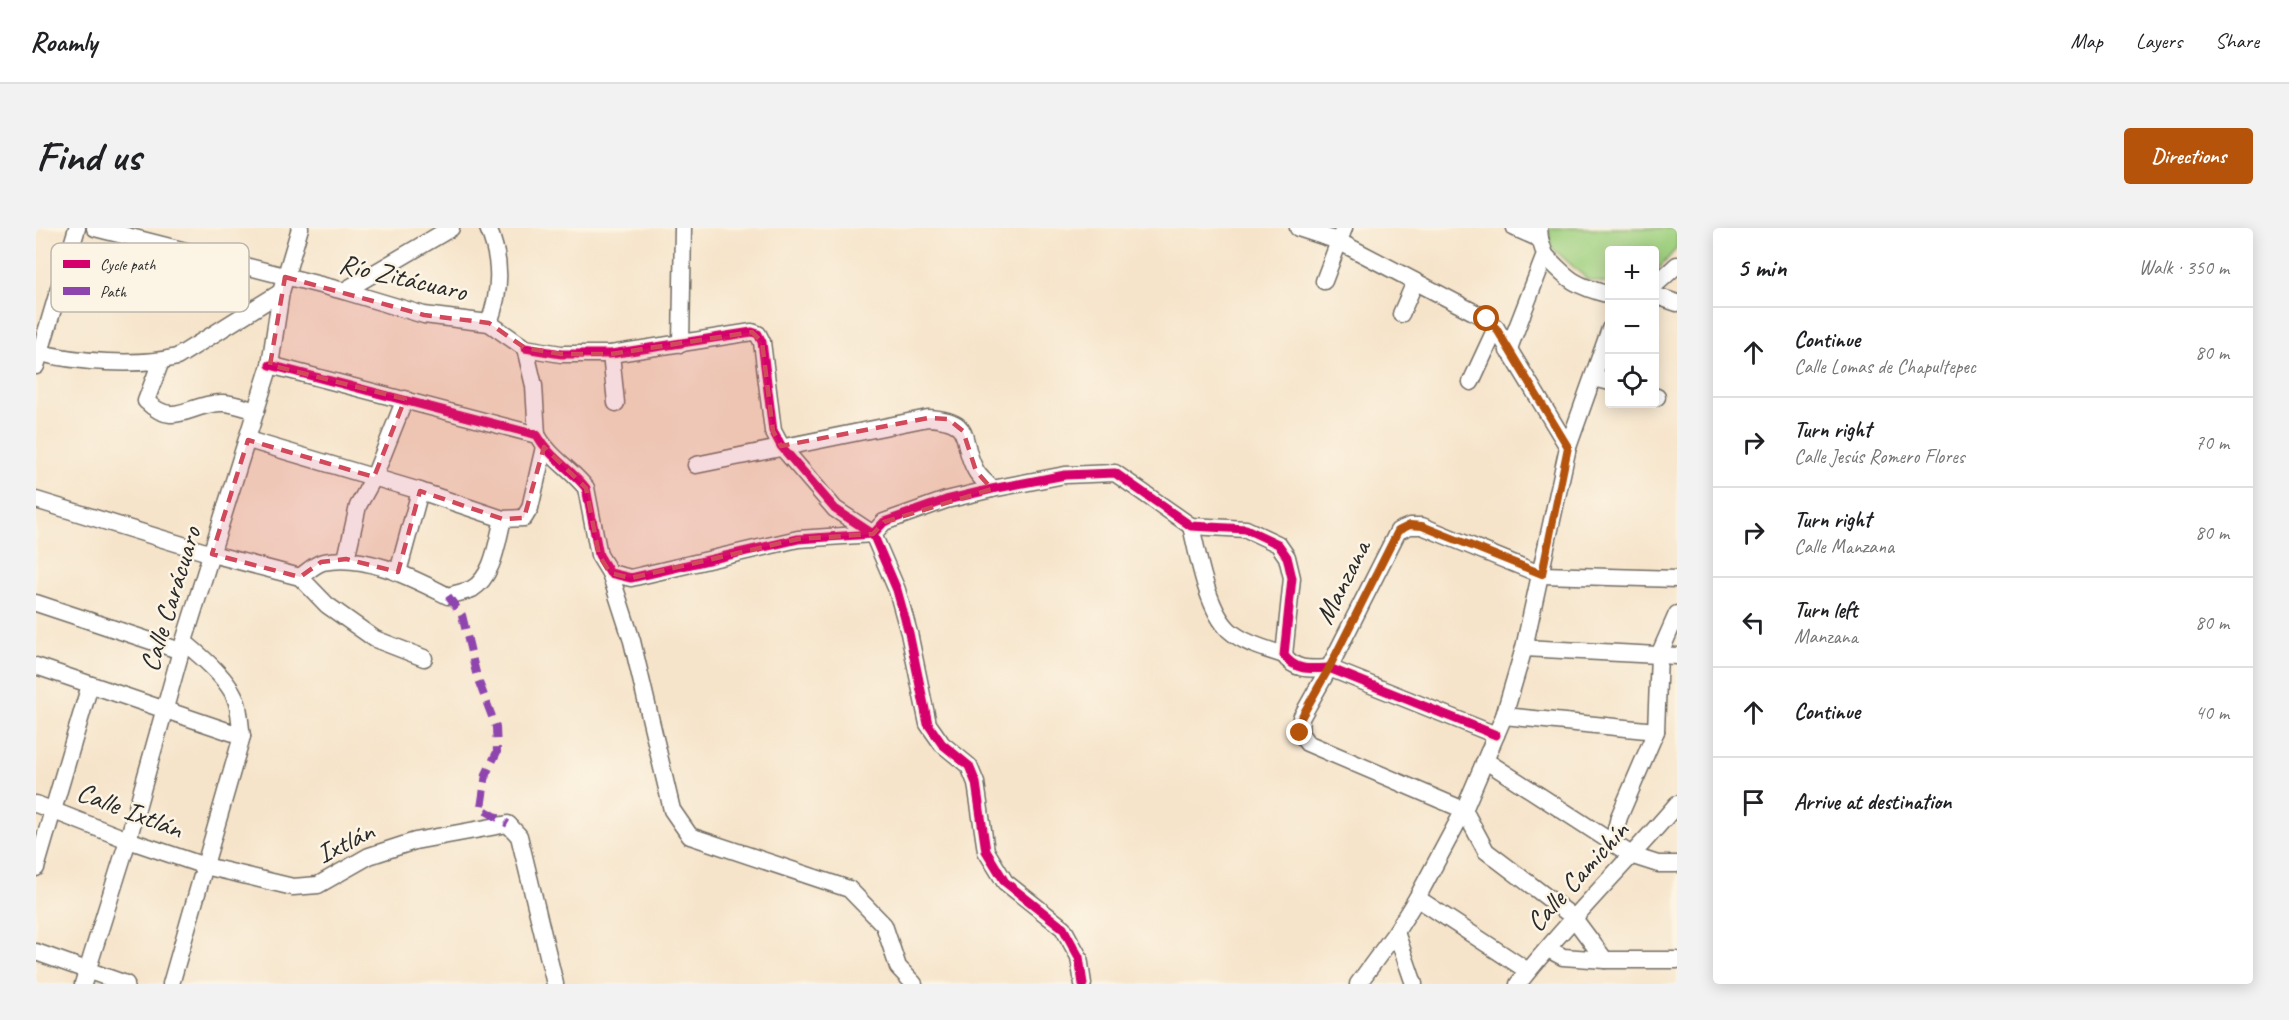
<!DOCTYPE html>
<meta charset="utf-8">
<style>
body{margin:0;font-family:Caveat,sans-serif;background:#f2f2f2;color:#202124}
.controls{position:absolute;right:18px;top:18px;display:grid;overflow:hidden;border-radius:6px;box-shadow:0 3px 15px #0003}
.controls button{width:54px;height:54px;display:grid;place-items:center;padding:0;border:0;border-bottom:2px solid #e0e0e0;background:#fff;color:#202124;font:30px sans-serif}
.stop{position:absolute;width:18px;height:18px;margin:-14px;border:4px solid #b45309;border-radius:50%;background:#fff}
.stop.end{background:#b45309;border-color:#fff;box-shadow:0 2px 6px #0008}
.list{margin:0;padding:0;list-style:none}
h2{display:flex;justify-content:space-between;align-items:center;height:78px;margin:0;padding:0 24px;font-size:26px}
h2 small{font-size:20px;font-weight:400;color:#757577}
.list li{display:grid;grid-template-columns:39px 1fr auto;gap:18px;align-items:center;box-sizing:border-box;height:90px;padding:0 24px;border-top:2px solid #e0e0e0}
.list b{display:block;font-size:22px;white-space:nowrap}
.list p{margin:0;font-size:20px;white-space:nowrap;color:#757577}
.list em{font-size:20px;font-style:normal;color:#757577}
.icon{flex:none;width:33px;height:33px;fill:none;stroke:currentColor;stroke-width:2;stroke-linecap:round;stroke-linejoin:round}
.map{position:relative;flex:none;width:1641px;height:756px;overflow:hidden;border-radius:6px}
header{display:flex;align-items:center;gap:36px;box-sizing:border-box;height:84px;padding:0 30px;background:#fff;border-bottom:2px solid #e0e0e0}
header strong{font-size:28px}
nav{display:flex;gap:33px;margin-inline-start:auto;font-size:21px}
.intro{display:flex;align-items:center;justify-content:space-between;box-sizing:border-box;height:144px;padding:0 36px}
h1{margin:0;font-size:42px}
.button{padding:15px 27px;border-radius:6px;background:#b45309;color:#fff;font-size:21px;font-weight:700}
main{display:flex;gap:36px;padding:0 36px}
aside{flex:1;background:#fff;border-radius:6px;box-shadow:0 3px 15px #0003}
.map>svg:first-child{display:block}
</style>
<header>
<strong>Roamly</strong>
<nav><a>Map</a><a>Layers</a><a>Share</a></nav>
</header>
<div class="intro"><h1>Find us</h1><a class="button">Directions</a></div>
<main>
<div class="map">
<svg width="1641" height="756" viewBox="0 0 1641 756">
<rect width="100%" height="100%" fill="#fcf5e5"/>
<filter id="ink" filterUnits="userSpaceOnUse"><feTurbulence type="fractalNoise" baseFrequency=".0167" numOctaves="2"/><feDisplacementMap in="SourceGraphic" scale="12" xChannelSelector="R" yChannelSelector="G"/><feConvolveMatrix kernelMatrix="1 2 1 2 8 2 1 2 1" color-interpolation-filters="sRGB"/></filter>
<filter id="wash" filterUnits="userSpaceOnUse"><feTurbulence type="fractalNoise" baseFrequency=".008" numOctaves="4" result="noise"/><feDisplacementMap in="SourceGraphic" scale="24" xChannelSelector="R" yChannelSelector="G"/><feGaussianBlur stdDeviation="1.35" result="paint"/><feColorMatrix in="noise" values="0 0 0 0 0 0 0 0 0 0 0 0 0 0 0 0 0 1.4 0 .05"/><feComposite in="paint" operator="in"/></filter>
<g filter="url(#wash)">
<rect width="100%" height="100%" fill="#f6e4ca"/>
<!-- green -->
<path fill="#9fd07f" stroke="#657e55" stroke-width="1.5" d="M1513,0h128v20l-22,25 -1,-23h-44l-1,34 -21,-4 -38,-34z"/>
</g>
<g filter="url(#ink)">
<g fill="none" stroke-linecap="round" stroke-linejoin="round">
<defs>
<g id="minor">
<path d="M59,0l249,63 80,24 65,8 36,25 9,38 3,49"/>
<path d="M452,0c14,33 13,62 1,95"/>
<path d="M1262,0l40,13 149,78 9,9 72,119"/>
<path d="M1479,0l25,11"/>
<path d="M1509,27c24,26 31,31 65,40"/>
<path d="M1288,53l20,-53"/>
<path d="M1618,58l23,-21"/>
<path d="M308,63l107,-63"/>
<path d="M1618,67l23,8"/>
<path d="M1365,86l14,-32"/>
<path d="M645,116l2,-116"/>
<path d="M489,120l36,6h50l141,-22 6,2 4,8 11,89 8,15 54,63 38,25 24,56 12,43 19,91 14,20 27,22 7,17 10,68 19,31 58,46 16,29 4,27"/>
<path d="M1472,123l37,-96 -5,-16 -1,-11"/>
<path d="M0,124c39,10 102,15 141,5l104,-65"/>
<path d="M575,126l5,49"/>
<path d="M125,133l-15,40c28,27 41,4 74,2 12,-1 25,5 36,8"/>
<path d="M234,137l267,70c12,22 34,34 49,53l13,67 11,18 21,5 167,-39 75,-5 11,-12 62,-22 46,-11 73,-14 50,-2 76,53 55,3 32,15 9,13 5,21 -8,77c11,16 26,14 45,13l167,67"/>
<path d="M0,138l41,-138"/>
<path d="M1558,150l16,4"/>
<path d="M1435,154l25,-54"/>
<path d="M1618,168l3,1"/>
<path d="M212,212l172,51 83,28"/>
<path d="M660,237l232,-47c49,3 30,22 48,53 3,6 11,12 16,18"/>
<path d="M0,272l176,54 88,23c7,-5 15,-13 23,-15 42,-9 89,16 125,34 8,-3 17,-4 24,-7 22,-13 25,-48 31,-70l21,-1 6,-10 14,-61"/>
<path d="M1155,298c7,29 16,83 38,104 14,13 37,19 55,25"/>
<path d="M310,331l12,-53 16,-29 31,-78"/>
<path d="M362,344l22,-81"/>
<path d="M574,345l22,68 40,169 18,26 159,53 35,36 14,42 16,17"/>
<path d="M264,349l27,28 48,34 49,19"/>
<path d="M0,375l145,48"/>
<path d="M1488,420l153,8"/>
<path d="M0,438l206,70"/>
<path d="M1468,488l152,15"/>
<path d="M1450,533l147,95 25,8h19"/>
<path d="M0,576l92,36 77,26 88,21 25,-2 51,-29 46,-15 93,-17 11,12 36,148"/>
<path d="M1577,614l6,-25 37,-86 3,-76 18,-41"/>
<path d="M0,640l54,-183"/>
<path d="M1381,670l111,73"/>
<path d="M1360,704l18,52"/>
<path d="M1512,721l15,8 42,3h72"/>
<path d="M0,724l90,32"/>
<path d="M1569,732l-32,-43 -87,-66 -22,-41 -157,-67 -7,-10 1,-15 28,-50 69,-137 12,-5h12l120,49 135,4"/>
<path d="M47,756l45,-144 53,-189 89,-286 11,-73 19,-64"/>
<path d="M135,756l71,-248c-2,-10 -2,-23 -5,-33 -6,-22 -36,-47 -53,-61"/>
<path d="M1322,756l38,-52 21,-34 47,-88 40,-94 20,-68 44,-201 42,-118"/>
<path d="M1482,756c49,-63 107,-119 159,-180"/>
</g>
</defs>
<!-- minor casing -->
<use href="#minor" stroke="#726c63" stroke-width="19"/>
<!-- minor -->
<use href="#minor" stroke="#fff" stroke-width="16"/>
<!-- quiet -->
<path stroke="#8e44ad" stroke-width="8" stroke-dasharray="15 8" stroke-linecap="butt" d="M412,368l14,19 15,62 19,50 1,25 -11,22 -5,34 27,16"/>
<defs>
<g id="cycleway">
<path d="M489,120l36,6h50l141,-22 6,2 4,8 11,89 8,15 54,63 38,25 24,56 12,43 19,91 14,20 27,22 7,17 10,68 19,31 58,46 16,29 4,27"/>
<path d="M234,137l267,70c12,22 34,34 49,53l13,67 11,18 21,5 167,-39 75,-5 11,-12 62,-22 46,-11 73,-14 50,-2 76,53 55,3 32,15 9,13 5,21 -8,77c11,16 26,14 45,13l167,67"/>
</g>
</defs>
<!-- cycleway casing -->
<use href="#cycleway" stroke="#fcf5e5" stroke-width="13"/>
<!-- cycleway -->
<use href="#cycleway" stroke="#d6006c" stroke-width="9"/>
</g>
</g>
<g fill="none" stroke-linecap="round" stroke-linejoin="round" filter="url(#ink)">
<!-- route -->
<path stroke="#b45309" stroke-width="8" d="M1264,505l1,-15 28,-50 69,-137 12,-6 12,1 120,48 26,-127 -72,-119 -9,-9"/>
</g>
<!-- marked area -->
<path fill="#d1495b" fill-opacity="0.2" stroke="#d1495b" stroke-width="4.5" stroke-dasharray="12 8" stroke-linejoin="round" d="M249,49l139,38 65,8 36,25 36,6h50l141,-22 10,10 11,89 8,15 147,-28 20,1 15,12 13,40 16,18 -108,33 -11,12 -75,5 -167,39 -21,-5 -11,-18 -13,-67 -42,-41 -20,71 -21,1 -83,-28 -22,81 -52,-13 -25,3 -21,15 -88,-23 36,-114 126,37 31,-78 -135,-34z"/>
<g text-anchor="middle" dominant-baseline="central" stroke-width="5" stroke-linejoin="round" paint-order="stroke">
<!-- street labels -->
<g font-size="28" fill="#2b2b2b" stroke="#fcf5e5">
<text transform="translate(367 49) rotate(13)">Río Zitácuaro</text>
<text transform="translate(1306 354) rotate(-63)">Manzana</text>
<text transform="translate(134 371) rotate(-73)">Calle Carácuaro</text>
<text transform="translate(94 582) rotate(21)">Calle Ixtlán</text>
<text transform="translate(309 614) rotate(-26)">Ixtlán</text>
<text transform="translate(1541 648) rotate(-48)">Calle Camichín</text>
</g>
</g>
<!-- legend -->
<rect x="15" y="15" width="198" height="69" rx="9" fill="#fcf5e5" stroke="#bdb8ad" stroke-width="1.5"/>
<rect x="27" y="32" width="27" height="8" fill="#d6006c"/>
<rect x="27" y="59" width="27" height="8" fill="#8e44ad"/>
<g font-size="16" fill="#2b2b2b">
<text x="64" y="42">Cycle path</text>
<text x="64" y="69">Path</text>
</g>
</svg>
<div class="controls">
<button>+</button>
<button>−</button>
<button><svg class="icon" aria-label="locate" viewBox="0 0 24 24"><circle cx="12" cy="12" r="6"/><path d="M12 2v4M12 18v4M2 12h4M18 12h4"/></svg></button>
</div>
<div class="stop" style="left:1451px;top:91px"></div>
<div class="stop end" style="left:1264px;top:505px"></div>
</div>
<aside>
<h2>5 min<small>Walk · 350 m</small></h2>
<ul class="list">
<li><svg class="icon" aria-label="ahead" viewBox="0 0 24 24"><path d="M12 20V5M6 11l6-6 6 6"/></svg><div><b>Continue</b><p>Calle Lomas de Chapultepec</p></div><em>80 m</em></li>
<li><svg class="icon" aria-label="right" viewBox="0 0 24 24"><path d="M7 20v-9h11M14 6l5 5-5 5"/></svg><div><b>Turn right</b><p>Calle Jesús Romero Flores</p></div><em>70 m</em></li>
<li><svg class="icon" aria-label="right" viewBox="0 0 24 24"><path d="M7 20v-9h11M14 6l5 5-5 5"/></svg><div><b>Turn right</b><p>Calle Manzana</p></div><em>80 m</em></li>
<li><svg class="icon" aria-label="left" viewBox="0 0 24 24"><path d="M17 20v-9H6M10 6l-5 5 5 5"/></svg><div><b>Turn left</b><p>Manzana</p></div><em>80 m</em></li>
<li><svg class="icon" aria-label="ahead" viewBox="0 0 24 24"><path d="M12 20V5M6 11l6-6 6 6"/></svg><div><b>Continue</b></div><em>40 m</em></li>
<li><svg class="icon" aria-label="arrive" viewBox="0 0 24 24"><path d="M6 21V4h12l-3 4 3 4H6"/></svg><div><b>Arrive at destination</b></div></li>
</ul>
</aside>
</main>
